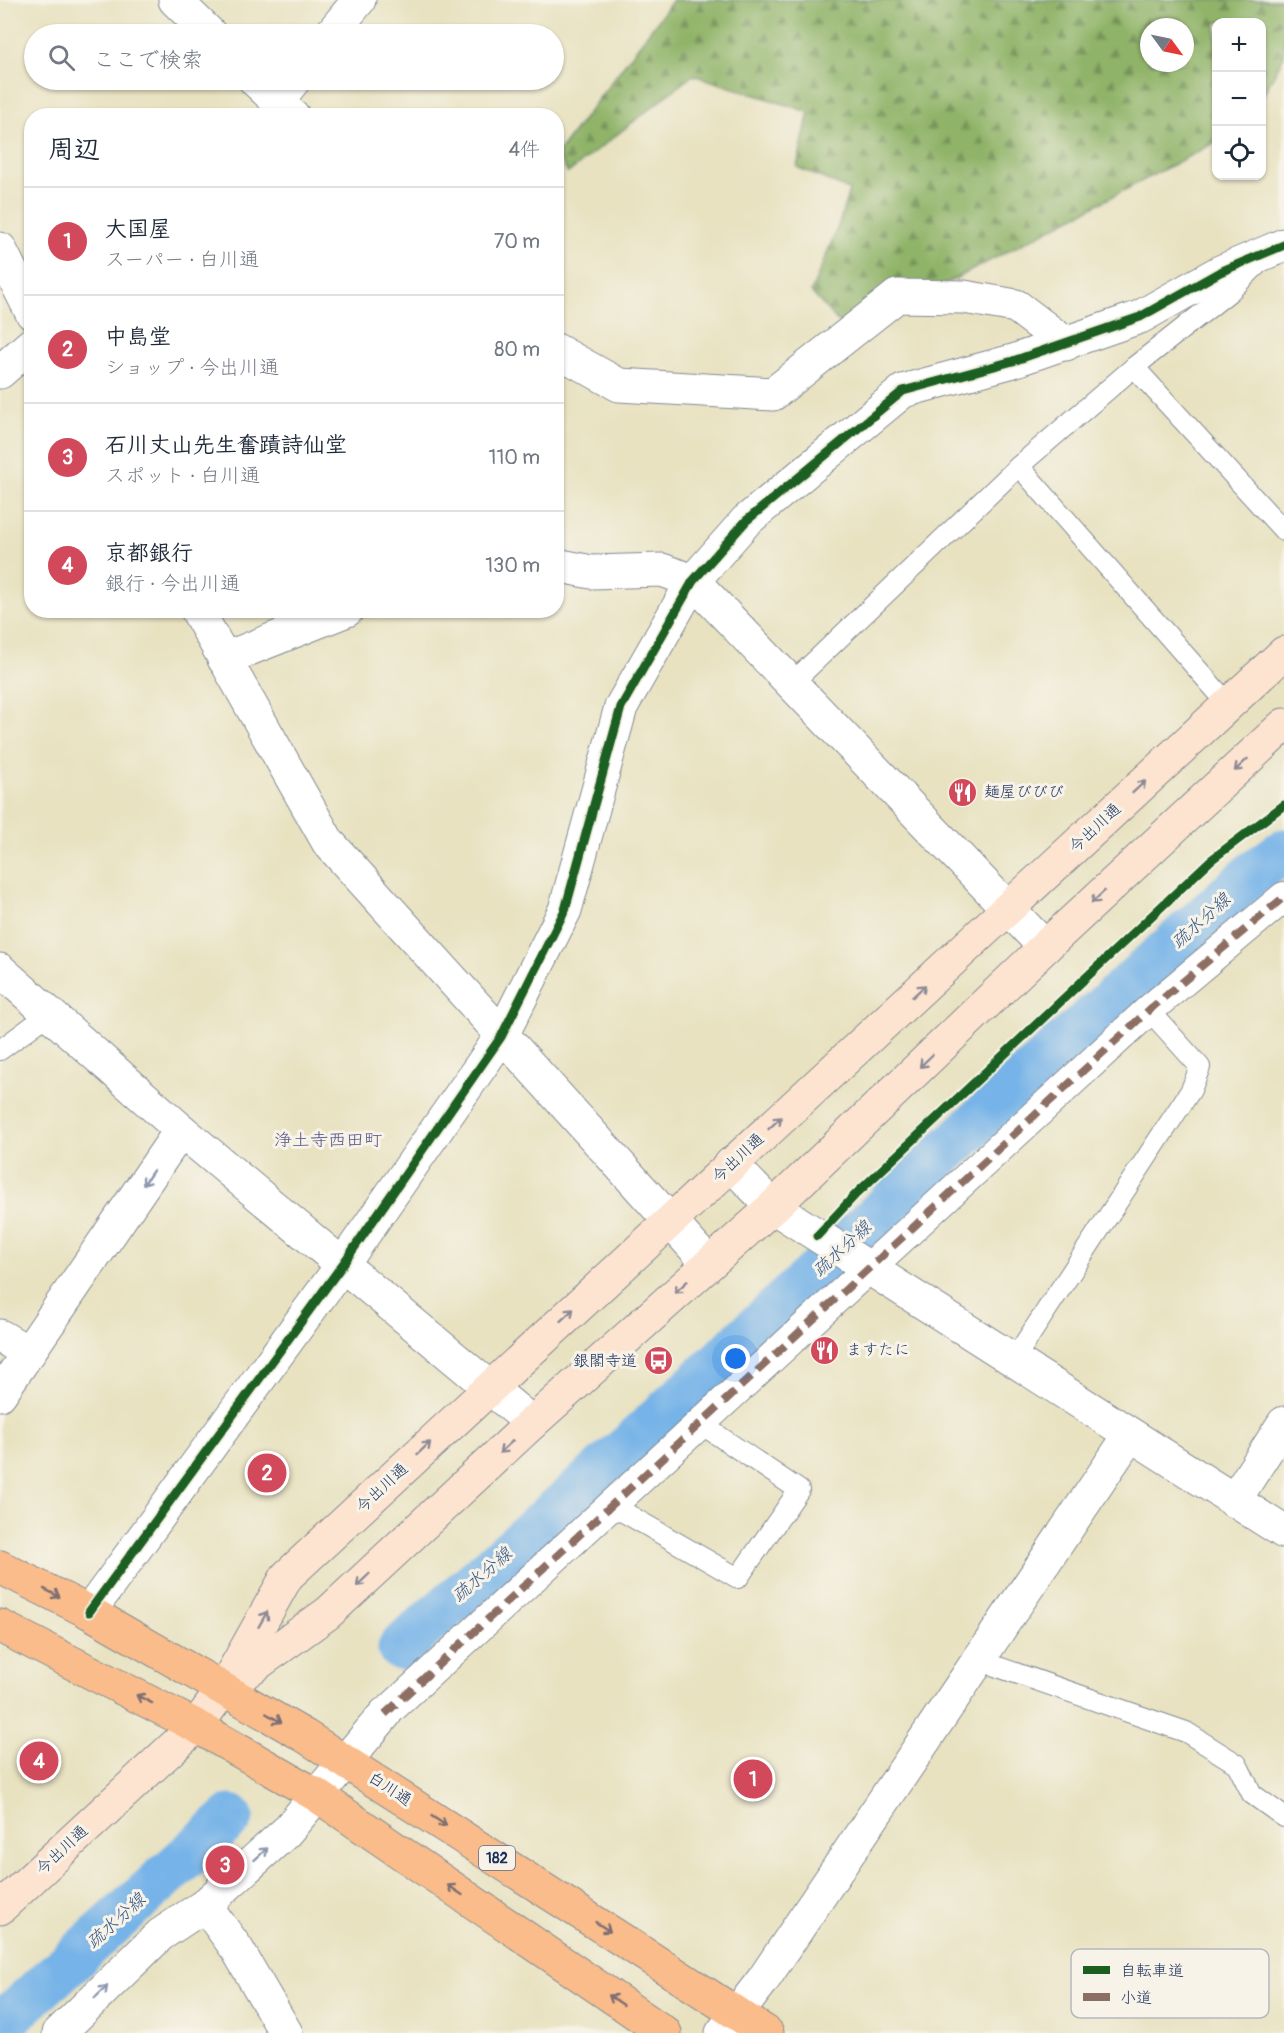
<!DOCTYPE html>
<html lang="ja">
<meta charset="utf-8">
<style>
body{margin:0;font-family:Pangolin,"Klee One",sans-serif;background:#f2f2f3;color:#1f2937}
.controls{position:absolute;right:18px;top:18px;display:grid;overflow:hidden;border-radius:12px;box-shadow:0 2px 4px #0004}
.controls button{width:54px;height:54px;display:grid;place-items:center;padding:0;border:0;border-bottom:2px solid #e0e1e3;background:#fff;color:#1f2937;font:30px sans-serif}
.compass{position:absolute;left:1140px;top:18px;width:54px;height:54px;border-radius:50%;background:#fff;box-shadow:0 2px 4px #0004;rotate:123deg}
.you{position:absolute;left:736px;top:1359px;width:21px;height:21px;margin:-15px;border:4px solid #fff;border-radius:50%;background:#1a73e8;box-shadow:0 0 0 9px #1a73e833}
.badge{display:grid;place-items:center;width:39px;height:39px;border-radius:50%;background:#d1495b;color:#fff;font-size:20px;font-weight:700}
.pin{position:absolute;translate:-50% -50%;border:3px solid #fff;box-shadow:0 2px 6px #0006}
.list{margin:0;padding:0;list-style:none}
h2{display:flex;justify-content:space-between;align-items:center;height:78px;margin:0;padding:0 24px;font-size:26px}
h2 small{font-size:20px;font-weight:400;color:#747a83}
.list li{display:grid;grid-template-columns:39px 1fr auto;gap:18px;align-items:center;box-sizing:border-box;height:108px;padding:0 24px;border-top:2px solid #e0e1e3}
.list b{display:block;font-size:22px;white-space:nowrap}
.list p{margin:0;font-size:20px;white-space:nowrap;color:#747a83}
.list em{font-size:20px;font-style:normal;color:#747a83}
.icon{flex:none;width:33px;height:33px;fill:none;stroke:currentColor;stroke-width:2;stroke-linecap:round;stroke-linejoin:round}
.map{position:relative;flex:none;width:1284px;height:2033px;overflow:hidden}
.search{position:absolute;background:#fff;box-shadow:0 2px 4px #0004;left:24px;top:24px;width:540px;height:66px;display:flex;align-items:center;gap:15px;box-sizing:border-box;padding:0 21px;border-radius:33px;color:#747a83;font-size:22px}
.panel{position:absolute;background:#fff;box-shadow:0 2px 4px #0004;left:24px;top:108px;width:540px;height:510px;border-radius:24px}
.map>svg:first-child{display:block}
</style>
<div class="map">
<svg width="1284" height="2033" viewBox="0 0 1284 2033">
<defs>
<pattern id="forest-firs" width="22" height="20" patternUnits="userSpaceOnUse" patternTransform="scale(1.5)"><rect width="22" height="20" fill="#8fb368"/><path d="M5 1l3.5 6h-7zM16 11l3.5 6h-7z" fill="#749259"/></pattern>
</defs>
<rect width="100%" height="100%" fill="#f7f3e8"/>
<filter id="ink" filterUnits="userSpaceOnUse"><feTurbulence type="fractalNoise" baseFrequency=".0167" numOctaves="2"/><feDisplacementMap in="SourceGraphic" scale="12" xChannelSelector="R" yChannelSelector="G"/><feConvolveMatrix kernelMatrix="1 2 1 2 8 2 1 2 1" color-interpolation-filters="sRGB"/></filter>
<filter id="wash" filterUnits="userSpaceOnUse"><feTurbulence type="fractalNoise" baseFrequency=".008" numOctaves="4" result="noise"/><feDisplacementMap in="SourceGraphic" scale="24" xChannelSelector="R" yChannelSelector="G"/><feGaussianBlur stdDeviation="1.35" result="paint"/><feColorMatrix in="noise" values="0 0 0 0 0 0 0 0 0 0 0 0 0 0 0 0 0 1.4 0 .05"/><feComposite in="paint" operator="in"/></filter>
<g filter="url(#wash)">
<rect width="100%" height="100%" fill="#e8e2c1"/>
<!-- forest -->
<path fill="url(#forest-firs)" stroke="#557163" stroke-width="1.5" fill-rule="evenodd" d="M673,0h611v56l-22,41v-75h-46v120l-366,192 -39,-42 28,-68 10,-34 -52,-23 12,-55 -116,-37 -125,98 -11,-19zM1149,27h36v36h-36z"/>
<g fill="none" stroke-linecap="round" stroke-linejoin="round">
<!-- canal -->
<g stroke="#76b3e8" stroke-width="45">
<path d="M400,1648l228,-201 387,-360 236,-212 33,-24"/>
<path d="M0,2025l231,-208"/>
</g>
</g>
</g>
<g filter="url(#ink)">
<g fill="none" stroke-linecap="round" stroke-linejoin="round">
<defs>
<g id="service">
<path d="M1134,367l150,164"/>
<path d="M1019,466l209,238"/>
<path d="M791,684l228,-218 115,-99 95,-75 30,-29"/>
<path d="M0,1050l49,-36"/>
<path d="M1013,1361l178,-271 9,-23 -51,-57"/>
<path d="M613,1506l125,72 61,-88 -98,-66"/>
<path d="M978,1660l208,72 51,32 15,30 32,23"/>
</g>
<path id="pedestrian" d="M385,1714l764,-704 135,-113"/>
<g id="minor">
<path d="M175,0l35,34"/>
<path d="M331,34l28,-34"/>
<path d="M255,80l38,36"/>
<path d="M277,101l17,-21"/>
<path d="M556,350l63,35 154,9 124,-98 67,1 52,9 50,38"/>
<path d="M0,372l32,-28"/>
<path d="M556,565l35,7 71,-2 31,11 352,366"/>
<path d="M224,659l123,-49"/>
<path d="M0,970l181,160 351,293"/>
<path d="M731,1164l42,43 511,325"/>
<path d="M0,1336l29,17"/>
<path d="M0,1394l181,-264"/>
<path d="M1234,1501l50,-78"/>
<path d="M89,1612l254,-348 158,-227 64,-127 56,-203 72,-126 53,-60 157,-130 110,-30 127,-44 80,-45 64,-27"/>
<path d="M205,1905l32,44 49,84"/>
<path d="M59,2033l101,-98 45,-30 81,-73 99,-118"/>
<path d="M722,2033l41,-53 367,-545"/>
</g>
<g id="tertiary">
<path d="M0,249l32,64"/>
<path d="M197,610l131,232 380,421"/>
</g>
<g id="secondary">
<path d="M232,1682l96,-69 204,-190 241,-216 272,-260 239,-222"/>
<path d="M0,1908l196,-182 28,-38 63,-112 997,-923"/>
</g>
<g id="primary">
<path d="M0,1567l89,45 216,124 462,297"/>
<path d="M0,1626l196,100 122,70 347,237"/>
</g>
</defs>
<!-- service casing -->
<use href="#service" stroke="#828890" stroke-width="22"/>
<!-- pedestrian casing -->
<use href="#pedestrian" stroke="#828890" stroke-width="32"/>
<!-- minor casing -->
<use href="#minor" stroke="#828890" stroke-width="35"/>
<!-- tertiary casing -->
<use href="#tertiary" stroke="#828890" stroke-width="35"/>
<!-- secondary casing -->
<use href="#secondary" stroke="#828890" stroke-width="35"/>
<!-- primary casing -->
<use href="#primary" stroke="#828890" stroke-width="35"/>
<!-- service -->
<use href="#service" stroke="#fff" stroke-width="20"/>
<!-- pedestrian -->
<use href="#pedestrian" stroke="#fff" stroke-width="30"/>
<!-- minor -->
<use href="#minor" stroke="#fff" stroke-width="33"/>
<!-- tertiary -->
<use href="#tertiary" stroke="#fff" stroke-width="33"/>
<!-- secondary -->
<use href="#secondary" stroke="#fde4d0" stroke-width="33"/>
<!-- primary -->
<use href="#primary" stroke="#f9bc8a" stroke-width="33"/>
<!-- quiet -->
<path stroke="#8d6e63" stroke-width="8" stroke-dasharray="15 8" stroke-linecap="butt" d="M385,1714l764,-704 135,-113"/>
<defs>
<g id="cycleway">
<path d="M817,1236l39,-42 355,-334 73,-55"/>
<path d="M89,1612l254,-348 158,-227 64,-127 56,-203 72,-126 53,-60 157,-130 110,-30 127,-44 80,-45 64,-27"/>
</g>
</defs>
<!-- cycleway casing -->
<use href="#cycleway" stroke="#f7f3e8" stroke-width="13"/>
<!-- cycleway -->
<use href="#cycleway" stroke="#1b5e20" stroke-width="9"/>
</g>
<!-- one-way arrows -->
<defs><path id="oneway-shaft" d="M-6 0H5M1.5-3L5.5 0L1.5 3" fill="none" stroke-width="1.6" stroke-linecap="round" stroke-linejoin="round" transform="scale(1.5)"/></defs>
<g stroke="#8c8a97">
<use href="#oneway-shaft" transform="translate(1241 765) rotate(137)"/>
<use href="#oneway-shaft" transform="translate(1139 787) rotate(-43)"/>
<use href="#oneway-shaft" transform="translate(1098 897) rotate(137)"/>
<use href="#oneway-shaft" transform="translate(919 991) rotate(-43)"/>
<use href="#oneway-shaft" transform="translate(926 1061) rotate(136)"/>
<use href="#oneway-shaft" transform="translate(775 1123) rotate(-43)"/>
<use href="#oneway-shaft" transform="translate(681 1287) rotate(138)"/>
<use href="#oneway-shaft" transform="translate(567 1315) rotate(-43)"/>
<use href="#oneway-shaft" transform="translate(506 1447) rotate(137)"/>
<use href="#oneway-shaft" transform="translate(424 1448) rotate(-43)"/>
<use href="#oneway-shaft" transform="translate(363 1580) rotate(136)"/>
<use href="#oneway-shaft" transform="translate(263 1619) rotate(-60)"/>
</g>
<g stroke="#8d97ae">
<use href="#oneway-shaft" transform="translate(148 1178) rotate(124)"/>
<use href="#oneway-shaft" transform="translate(261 1854) rotate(-42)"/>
<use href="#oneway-shaft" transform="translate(101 1992) rotate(-44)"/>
</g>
<g stroke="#7f6e72">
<use href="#oneway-shaft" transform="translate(52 1593) rotate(27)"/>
<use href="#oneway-shaft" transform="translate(144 1699) rotate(-153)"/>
<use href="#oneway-shaft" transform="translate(274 1718) rotate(30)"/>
<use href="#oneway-shaft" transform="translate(439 1821) rotate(33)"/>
<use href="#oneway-shaft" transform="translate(455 1890) rotate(-146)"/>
<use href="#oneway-shaft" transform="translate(603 1927) rotate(33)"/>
<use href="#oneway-shaft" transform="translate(616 2000) rotate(-146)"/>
</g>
</g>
<!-- icons -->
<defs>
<symbol id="restaurant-disc" viewBox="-11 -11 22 22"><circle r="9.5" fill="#d1495b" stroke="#f7f3e8"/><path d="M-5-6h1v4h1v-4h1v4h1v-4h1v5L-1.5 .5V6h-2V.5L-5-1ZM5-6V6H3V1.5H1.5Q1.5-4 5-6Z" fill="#fff"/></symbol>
<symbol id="bus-disc" viewBox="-11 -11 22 22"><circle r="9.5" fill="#d1495b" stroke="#f7f3e8"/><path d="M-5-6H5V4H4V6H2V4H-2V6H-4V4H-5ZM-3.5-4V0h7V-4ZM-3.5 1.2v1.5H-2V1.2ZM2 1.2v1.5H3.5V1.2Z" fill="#fff"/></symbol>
</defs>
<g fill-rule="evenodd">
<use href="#restaurant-disc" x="946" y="776" width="33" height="33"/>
<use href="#restaurant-disc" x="808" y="1334" width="33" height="33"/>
<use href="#bus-disc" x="642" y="1344" width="33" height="33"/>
</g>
<g text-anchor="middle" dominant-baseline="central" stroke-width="6" stroke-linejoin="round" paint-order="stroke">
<!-- shield labels -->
<rect fill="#f7f3e8" stroke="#5d6a87" stroke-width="1.5" x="479" y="1846" width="36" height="24" rx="4.5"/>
<g font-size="15" font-weight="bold" fill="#1b2f5e">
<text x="497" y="1858">182</text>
</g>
<!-- poi labels -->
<g font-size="16" fill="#1b2f5e" stroke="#f7f3e8" text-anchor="start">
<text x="984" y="792">麺屋びびび</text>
<text x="846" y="1350">ますたに</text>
<text x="637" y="1361" text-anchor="end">銀閣寺道</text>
</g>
<!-- street labels -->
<g font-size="16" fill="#1b2f5e" stroke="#f7f3e8">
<text transform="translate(1095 828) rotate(-43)">今出川通</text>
<text transform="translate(738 1158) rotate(-43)">今出川通</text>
<text transform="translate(382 1488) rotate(-43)">今出川通</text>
<text transform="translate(390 1789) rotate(33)">白川通</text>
<text transform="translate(62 1850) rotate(-43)">今出川通</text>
</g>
<!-- water labels -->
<g font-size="18" font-style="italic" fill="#365787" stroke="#f7f3e8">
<text transform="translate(1201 921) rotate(-42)">疏水分線</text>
<text transform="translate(842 1249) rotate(-43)">疏水分線</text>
<text transform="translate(482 1575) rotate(-41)">疏水分線</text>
<text transform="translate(116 1921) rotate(-42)">疏水分線</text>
</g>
<!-- neighbourhood labels -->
<g font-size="18" fill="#575689" stroke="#f7f3e8">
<text x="328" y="1140">浄土寺西田町</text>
</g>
</g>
<!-- legend -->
<rect x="1071" y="1949" width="198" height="69" rx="9" fill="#f7f3e8" stroke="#b5b8bf" stroke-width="1.5"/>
<rect x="1083" y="1966" width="27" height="8" fill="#1b5e20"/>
<rect x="1083" y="1993" width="27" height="8" fill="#8d6e63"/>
<g font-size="16" fill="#1b2f5e">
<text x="1120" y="1976">自転車道</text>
<text x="1120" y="2003">小道</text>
</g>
</svg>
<div class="controls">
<button>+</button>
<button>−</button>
<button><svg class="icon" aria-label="locate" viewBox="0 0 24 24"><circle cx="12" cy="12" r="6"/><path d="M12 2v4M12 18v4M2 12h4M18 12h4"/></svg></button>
</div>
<svg class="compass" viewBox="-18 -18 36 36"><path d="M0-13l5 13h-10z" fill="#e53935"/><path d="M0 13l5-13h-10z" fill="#747a83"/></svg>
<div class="you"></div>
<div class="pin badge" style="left:753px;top:1779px">1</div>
<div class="pin badge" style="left:267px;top:1473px">2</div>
<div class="pin badge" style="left:225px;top:1865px">3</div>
<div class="pin badge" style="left:39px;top:1761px">4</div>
<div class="search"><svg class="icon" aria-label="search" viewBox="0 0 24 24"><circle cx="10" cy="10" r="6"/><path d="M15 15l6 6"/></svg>ここで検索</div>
<section class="panel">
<h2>周辺<small>4件</small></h2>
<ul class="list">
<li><span class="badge">1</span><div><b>大国屋</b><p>スーパー · 白川通</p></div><em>70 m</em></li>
<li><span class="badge">2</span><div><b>中島堂</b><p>ショップ · 今出川通</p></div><em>80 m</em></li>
<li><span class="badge">3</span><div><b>石川丈山先生奮蹟詩仙堂</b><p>スポット · 白川通</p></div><em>110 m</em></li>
<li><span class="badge">4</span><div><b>京都銀行</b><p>銀行 · 今出川通</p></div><em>130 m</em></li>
</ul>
</section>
</div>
